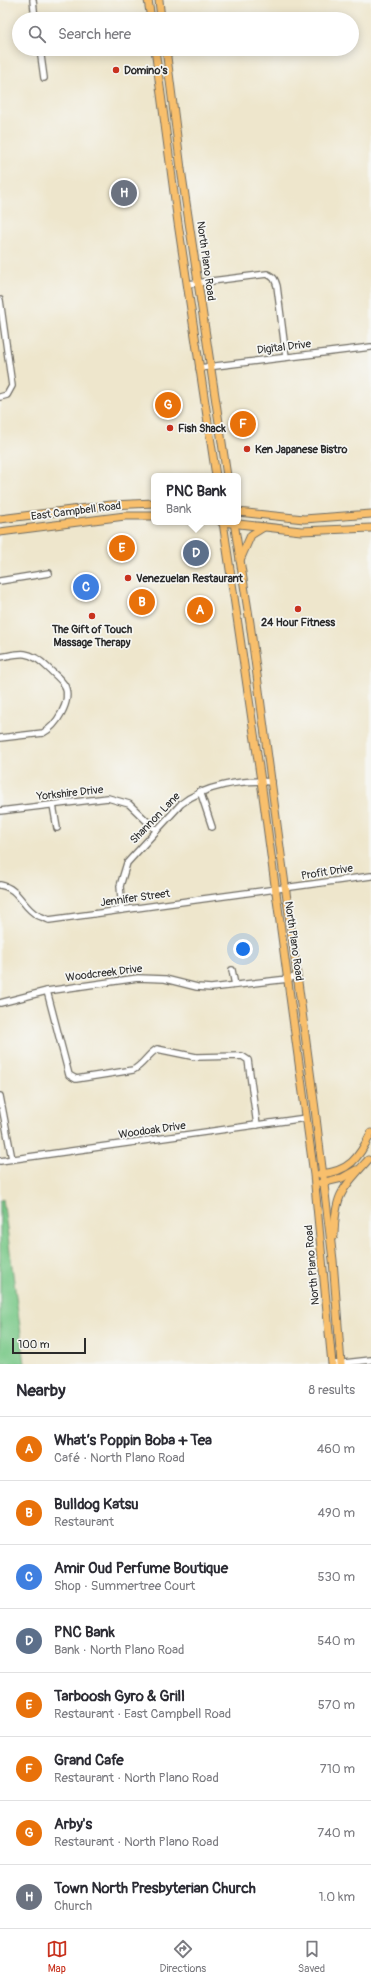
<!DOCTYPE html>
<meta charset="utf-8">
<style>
body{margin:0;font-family:Pangolin,sans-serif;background:#f7f7f7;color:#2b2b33}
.scale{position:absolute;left:12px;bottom:10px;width:74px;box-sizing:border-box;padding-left:4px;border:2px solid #2b2b2b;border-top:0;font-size:11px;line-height:14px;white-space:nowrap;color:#2b2b2b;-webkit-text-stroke:3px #f6f6f2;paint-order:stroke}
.you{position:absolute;left:243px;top:949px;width:14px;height:14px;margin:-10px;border:3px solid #fff;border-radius:50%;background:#1a73e8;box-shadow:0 0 0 6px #1a73e833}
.badge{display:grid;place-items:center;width:26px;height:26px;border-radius:50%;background:#c8321e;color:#fff;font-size:13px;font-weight:700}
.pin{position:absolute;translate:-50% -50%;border:2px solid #fff;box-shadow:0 1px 4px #0006}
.popup{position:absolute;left:151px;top:473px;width:90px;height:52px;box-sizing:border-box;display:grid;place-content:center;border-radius:6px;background:#fff;filter:drop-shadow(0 1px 3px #0005);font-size:13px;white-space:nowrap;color:#7c7c81}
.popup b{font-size:15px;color:#2b2b33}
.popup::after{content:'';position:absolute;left:50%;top:100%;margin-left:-8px;border:8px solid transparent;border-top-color:#fff}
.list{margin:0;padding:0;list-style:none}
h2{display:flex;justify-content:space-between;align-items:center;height:52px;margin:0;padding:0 16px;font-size:17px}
h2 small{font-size:13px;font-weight:400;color:#7c7c81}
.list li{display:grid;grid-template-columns:26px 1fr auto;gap:12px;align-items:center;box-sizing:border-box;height:64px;padding:0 16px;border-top:1px solid #e1e1e2}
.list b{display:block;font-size:15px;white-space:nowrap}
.list p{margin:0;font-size:13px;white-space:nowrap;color:#7c7c81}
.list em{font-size:13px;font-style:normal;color:#7c7c81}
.icon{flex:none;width:22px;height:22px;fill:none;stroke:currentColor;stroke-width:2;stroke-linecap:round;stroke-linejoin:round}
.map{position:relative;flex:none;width:371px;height:1364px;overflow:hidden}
.search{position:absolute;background:#fff;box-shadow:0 2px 10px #0003;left:12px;right:12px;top:12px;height:44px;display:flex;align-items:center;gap:10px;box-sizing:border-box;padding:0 14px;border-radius:22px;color:#7c7c81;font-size:15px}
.sheet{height:564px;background:#fff}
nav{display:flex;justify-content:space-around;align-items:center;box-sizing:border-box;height:56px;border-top:1px solid #e1e1e2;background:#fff;font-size:11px;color:#7c7c81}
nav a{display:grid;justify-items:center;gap:2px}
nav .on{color:#c8321e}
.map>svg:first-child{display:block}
</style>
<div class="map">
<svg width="371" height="1364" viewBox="0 0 371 1364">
<rect width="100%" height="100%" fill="#f6f6f2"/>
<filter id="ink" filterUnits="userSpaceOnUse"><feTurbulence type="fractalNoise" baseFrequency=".025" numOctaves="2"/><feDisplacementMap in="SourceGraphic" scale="8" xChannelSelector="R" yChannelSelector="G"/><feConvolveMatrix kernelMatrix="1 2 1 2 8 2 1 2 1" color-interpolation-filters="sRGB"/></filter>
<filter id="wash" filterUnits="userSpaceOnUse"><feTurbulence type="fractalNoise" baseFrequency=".012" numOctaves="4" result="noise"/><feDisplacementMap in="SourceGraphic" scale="16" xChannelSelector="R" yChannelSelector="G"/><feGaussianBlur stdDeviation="0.9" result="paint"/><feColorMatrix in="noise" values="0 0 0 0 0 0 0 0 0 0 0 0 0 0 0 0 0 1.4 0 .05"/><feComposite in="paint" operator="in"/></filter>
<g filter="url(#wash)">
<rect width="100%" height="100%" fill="#eee6cc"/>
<!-- green -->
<path fill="#7ac989" stroke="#527a5a" d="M3,1199l22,165h-25v-164z"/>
</g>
<g filter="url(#ink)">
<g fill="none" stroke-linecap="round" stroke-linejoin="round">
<defs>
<g id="minor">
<path d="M33,0l2,19"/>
<path d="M40,49l4,29"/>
<path d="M188,284l79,-10c7,3 8,5 10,12l9,71"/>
<path d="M0,300l12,86 -5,9 -7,2"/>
<path d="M199,368l172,-21"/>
<path d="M0,581l49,-8"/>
<path d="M0,657c8,-1 17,-4 25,-3 9,1 17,8 23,14 5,5 14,12 17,18 7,16 -9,40 -22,47l-43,5"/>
<path d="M200,791l12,36"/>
<path d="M53,805l4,23"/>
<path d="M0,811l108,-13 21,6 27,26"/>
<path d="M0,885c19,3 22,22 37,30 4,2 8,3 12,5l322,-44"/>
<path d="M122,910l-2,-24 7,-23 54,-59c22,-18 62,-25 91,-22"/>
<path d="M232,970l3,15"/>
<path d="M47,991l22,84 7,4 57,-9c10,-5 15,-16 24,-21l39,8 46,-1 6,4 9,65"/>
<path d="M0,1003l47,-12 91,-13 27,1 32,8 14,1 77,-9 9,-3"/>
<path d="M0,1096l12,63"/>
<path d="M0,1161l306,-43"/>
<path d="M335,1364l36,-4"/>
</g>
<g id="major">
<path d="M148,0l3,19"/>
<path d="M159,0l2,19"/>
<path d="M155,49l23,174 38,253"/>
<path d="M166,49l15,120 46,307"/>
<path d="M238,512l66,7 67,-5"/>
<path d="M0,519l111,-14 43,-2"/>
<path d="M221,522l80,9 70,-3"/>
<path d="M223,522l38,259 53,394 18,189"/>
<path d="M234,522l16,101 65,486 18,151 8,104"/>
<path d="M0,532l125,-16h29"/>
<path d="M240,560l11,-25 13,-8"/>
<path d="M320,1174c29,-2 39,-16 51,-41"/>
<path d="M321,1183l21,-5 14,-8"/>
<path d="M334,1236c1,-41 7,-46 34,-76"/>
</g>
</defs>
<!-- minor casing -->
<use href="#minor" stroke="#6f6c63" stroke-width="8"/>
<!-- major casing -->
<use href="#major" stroke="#6f6c63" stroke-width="9"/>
<!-- minor -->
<use href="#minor" stroke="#fff" stroke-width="5.5"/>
<!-- major -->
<use href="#major" stroke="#f8bf6c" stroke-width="7"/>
</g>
</g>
<!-- markers -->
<g fill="#c8321e" stroke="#f6f6f2" stroke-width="1.5">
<circle cx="116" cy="70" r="4"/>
<circle cx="170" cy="428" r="4"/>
<circle cx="247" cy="449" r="4"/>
<circle cx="128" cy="578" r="4"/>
<circle cx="298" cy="609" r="4"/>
<circle cx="92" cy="616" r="4"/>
</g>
<g text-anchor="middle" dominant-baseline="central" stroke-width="3.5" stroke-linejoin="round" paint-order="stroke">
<!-- poi labels -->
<g font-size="11" font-weight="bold" fill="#2b2b2b" stroke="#f6f6f2" text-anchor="start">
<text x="124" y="70">Domino's</text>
<text x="178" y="428">Fish Shack</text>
<text x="255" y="449">Ken Japanese Bistro</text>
<text x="136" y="578">Venezuelan Restaurant</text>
<text x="298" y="622" text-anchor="middle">24 Hour Fitness</text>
<text x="92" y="629" text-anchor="middle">The Gift of Touch<tspan x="92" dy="13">Massage Therapy</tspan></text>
</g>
<!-- street labels -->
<g font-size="11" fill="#2b2b2b" stroke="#f6f6f2">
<text transform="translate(206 261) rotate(82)">North Plano Road</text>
<text transform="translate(284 347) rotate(-7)">Digital Drive</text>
<text transform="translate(76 511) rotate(-7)">East Campbell Road</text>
<text transform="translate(70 793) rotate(-6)">Yorkshire Drive</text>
<text transform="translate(155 818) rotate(-46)">Shannon Lane</text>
<text transform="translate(327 872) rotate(-9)">Profit Drive</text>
<text transform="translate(135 898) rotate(-8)">Jennifer Street</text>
<text transform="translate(294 941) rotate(82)">North Plano Road</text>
<text transform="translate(104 973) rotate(-7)">Woodcreek Drive</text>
<text transform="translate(152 1130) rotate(-8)">Woodoak Drive</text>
<text transform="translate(312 1265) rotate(-95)">North Plano Road</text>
</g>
</g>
</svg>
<div class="scale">100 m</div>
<div class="you"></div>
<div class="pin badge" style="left:200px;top:610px;background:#e8710a">A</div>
<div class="pin badge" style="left:142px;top:602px;background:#e8710a">B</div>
<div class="pin badge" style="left:86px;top:587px;background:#3f7fe0">C</div>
<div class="pin badge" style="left:196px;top:553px;background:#5c6f8a">D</div>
<div class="popup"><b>PNC Bank</b>Bank</div>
<div class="pin badge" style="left:122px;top:548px;background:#e8710a">E</div>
<div class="pin badge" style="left:243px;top:424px;background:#e8710a">F</div>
<div class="pin badge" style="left:168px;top:405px;background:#e8710a">G</div>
<div class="pin badge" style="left:124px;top:193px;background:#6b7280">H</div>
<div class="search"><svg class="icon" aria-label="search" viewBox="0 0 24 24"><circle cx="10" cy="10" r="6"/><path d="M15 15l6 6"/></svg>Search here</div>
</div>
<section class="sheet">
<h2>Nearby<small>8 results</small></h2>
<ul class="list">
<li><span class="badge" style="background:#e8710a">A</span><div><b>What’s Poppin Boba + Tea</b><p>Café · North Plano Road</p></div><em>460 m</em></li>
<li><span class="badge" style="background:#e8710a">B</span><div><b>Bulldog Katsu</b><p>Restaurant</p></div><em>490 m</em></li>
<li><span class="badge" style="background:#3f7fe0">C</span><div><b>Amir Oud Perfume Boutique</b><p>Shop · Summertree Court</p></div><em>530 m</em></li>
<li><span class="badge" style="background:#5c6f8a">D</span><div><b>PNC Bank</b><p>Bank · North Plano Road</p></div><em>540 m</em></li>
<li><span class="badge" style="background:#e8710a">E</span><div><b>Tarboosh Gyro &amp; Grill</b><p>Restaurant · East Campbell Road</p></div><em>570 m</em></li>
<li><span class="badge" style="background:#e8710a">F</span><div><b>Grand Cafe</b><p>Restaurant · North Plano Road</p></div><em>710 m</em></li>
<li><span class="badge" style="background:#e8710a">G</span><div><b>Arby's</b><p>Restaurant · North Plano Road</p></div><em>740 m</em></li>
<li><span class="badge" style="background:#6b7280">H</span><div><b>Town North Presbyterian Church</b><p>Church</p></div><em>1.0 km</em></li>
</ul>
</section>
<nav>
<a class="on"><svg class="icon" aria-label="map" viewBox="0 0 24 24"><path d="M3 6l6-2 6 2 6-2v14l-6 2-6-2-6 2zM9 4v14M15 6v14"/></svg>Map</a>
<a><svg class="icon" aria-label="directions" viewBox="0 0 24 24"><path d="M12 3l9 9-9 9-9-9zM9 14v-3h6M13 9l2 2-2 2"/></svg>Directions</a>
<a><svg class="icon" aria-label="saved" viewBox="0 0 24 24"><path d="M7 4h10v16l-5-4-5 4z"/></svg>Saved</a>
</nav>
